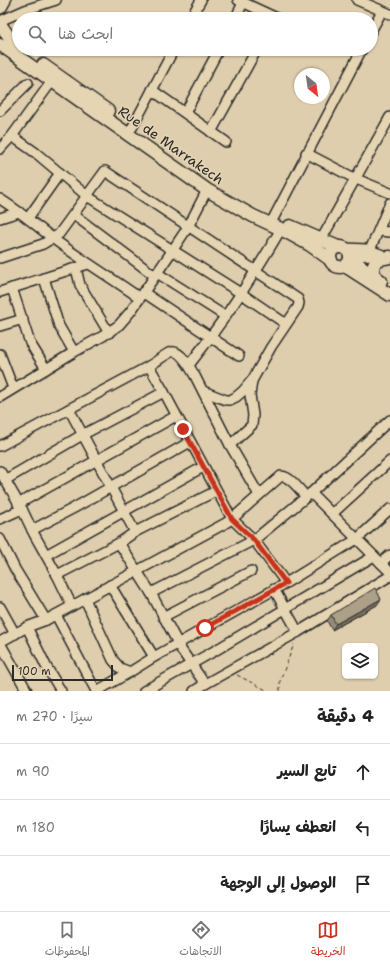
<!DOCTYPE html>
<html lang="ar">
<meta charset="utf-8">
<style>
body{margin:0;font-family:"Shantell Sans","Playpen Sans Arabic",sans-serif;background:#f6f6f6;color:#222;direction:rtl}
.controls{position:absolute;right:12px;bottom:12px;display:grid;overflow:hidden;border-radius:6px;box-shadow:0 1px 3px #0004}
.controls button{width:36px;height:36px;display:grid;place-items:center;padding:0;border:0;border-bottom:1px solid #e0e0e0;background:#fff;color:#222;font:20px sans-serif}
.compass{position:absolute;left:294px;top:68px;width:36px;height:36px;border-radius:50%;background:#fff;box-shadow:0 1px 3px #0004;rotate:151deg}
.scale{position:absolute;left:12px;bottom:10px;width:101px;box-sizing:border-box;padding-left:4px;border:2px solid #2b2b2b;border-top:0;font-size:11px;line-height:14px;white-space:nowrap;color:#2b2b2b;-webkit-text-stroke:3px #e6d5b2;paint-order:stroke}
.stop{position:absolute;width:12px;height:12px;margin:-9px;border:3px solid #c8321e;border-radius:50%;background:#fff}
.stop.end{background:#c8321e;border-color:#fff;box-shadow:0 1px 4px #0008}
.list{margin:0;padding:0;list-style:none}
h2{display:flex;justify-content:space-between;align-items:center;height:52px;margin:0;padding:0 16px;font-size:17px}
h2 small{font-size:13px;font-weight:400;color:#767676}
.list li{display:grid;grid-template-columns:26px 1fr auto;gap:12px;align-items:center;box-sizing:border-box;height:56px;padding:0 16px;border-top:1px solid #e0e0e0}
.list b{display:block;font-size:15px;white-space:nowrap}
.list em{font-size:13px;font-style:normal;color:#767676}
.icon{flex:none;width:22px;height:22px;fill:none;stroke:currentColor;stroke-width:2;stroke-linecap:round;stroke-linejoin:round}
.map{position:relative;flex:none;width:390px;height:691px;overflow:hidden;direction:ltr}
.search{position:absolute;background:#fff;box-shadow:0 1px 3px #0004;left:12px;right:12px;top:12px;height:44px;display:flex;align-items:center;gap:10px;box-sizing:border-box;padding:0 14px;border-radius:22px;color:#767676;font-size:15px}
.sheet{height:220px;background:#fff}
nav{display:flex;justify-content:space-around;align-items:center;box-sizing:border-box;height:56px;border-top:1px solid #e0e0e0;background:#fff;font-size:11px;color:#767676}
nav a{display:grid;justify-items:center;gap:2px}
nav .on{color:#c8321e}
.map>svg:first-child{display:block}
</style>
<div class="map">
<svg width="390" height="691" viewBox="0 0 390 691">
<rect width="100%" height="100%" fill="#dfcead"/>
<filter id="ink" filterUnits="userSpaceOnUse"><feTurbulence type="fractalNoise" baseFrequency=".025" numOctaves="2"/><feDisplacementMap in="SourceGraphic" scale="8" xChannelSelector="R" yChannelSelector="G"/><feConvolveMatrix kernelMatrix="1 2 1 2 8 2 1 2 1" color-interpolation-filters="sRGB"/></filter>
<g filter="url(#ink)">
<g fill="none" stroke-linecap="round" stroke-linejoin="round">
<defs>
<g id="minor">
<path d="M238,0l41,19"/>
<path d="M357,0l33,14"/>
<path d="M190,19l11,-19"/>
<path d="M235,19l8,-16"/>
<path d="M0,21l25,-11 31,-10"/>
<path d="M371,31l11,-20"/>
<path d="M152,90l74,52"/>
<path d="M0,111l28,-28"/>
<path d="M185,113l34,-64"/>
<path d="M132,128l42,-79"/>
<path d="M211,132l46,-83"/>
<path d="M12,136l24,17 51,43 155,98 44,30"/>
<path d="M0,149l12,-13 40,-55"/>
<path d="M306,153l48,25 36,15"/>
<path d="M0,199c21,13 39,29 59,44 26,19 54,36 81,55"/>
<path d="M74,215l81,61"/>
<path d="M0,218l19,-6"/>
<path d="M28,218l32,-45"/>
<path d="M273,219l89,-170"/>
<path d="M379,231l11,1"/>
<path d="M321,240l69,-123"/>
<path d="M344,248l23,1 16,6"/>
<path d="M370,250l20,-47"/>
<path d="M350,256l27,-1"/>
<path d="M0,258l43,-14 16,-10 46,-63 193,128 1,4 -1,4 -27,40 -18,32 -10,12 -7,6 -6,3h-4l-23,-9"/>
<path d="M76,268l4,17 29,48"/>
<path d="M157,273l68,43"/>
<path d="M44,278l15,48 15,26"/>
<path d="M12,288l18,55 16,26"/>
<path d="M0,292l88,-28"/>
<path d="M143,292l96,64"/>
<path d="M0,326l23,-7"/>
<path d="M0,354l13,34"/>
<path d="M189,365c34,-43 64,-88 92,-136"/>
<path d="M149,366l15,26 68,127 22,21 32,43"/>
<path d="M0,397l74,-45 29,-16 16,-11 12,-14 41,-60 16,-24 19,-37"/>
<path d="M69,409l66,123"/>
<path d="M230,445l22,-20 1,-10 -3,-20 2,-14"/>
<path d="M0,446l149,-80c7,-4 15,-11 22,-14 9,-3 20,17 24,24l35,69 29,50"/>
<path d="M0,471l22,38 12,25 23,41 15,31"/>
<path d="M5,480l77,-45 82,-43"/>
<path d="M311,493l79,79"/>
<path d="M18,504l158,-88"/>
<path d="M332,514l58,-53"/>
<path d="M0,519l22,-10"/>
<path d="M32,530l42,-22 116,-66"/>
<path d="M0,539l15,30 31,51 -19,7 19,39 15,25"/>
<path d="M119,543l16,-11 81,-41"/>
<path d="M46,555l157,-88"/>
<path d="M381,563l9,-8"/>
<path d="M57,575l62,-32 32,50 31,58 23,33 -11,7"/>
<path d="M110,585l44,72"/>
<path d="M274,589l24,43"/>
<path d="M151,593l103,-53 57,-47 79,-73"/>
<path d="M85,599l28,61 7,8 10,4 24,-15 132,-74 71,-44 33,-30"/>
<path d="M0,607l15,27"/>
<path d="M56,615l40,76"/>
<path d="M163,617l88,-46"/>
<path d="M46,620l178,-96 8,-5 49,-43c9,0 19,14 25,21"/>
<path d="M0,642l27,-15"/>
<path d="M0,643l27,48"/>
<path d="M205,684l93,-52 92,-56"/>
<path d="M97,691l33,-19"/>
<path d="M144,691l72,-41 158,-94"/>
</g>
<g id="major">
<path d="M0,24l13,19 6,5"/>
<path d="M0,45l4,2 203,143 46,26 28,13 29,16 21,15"/>
<path d="M43,65l65,46"/>
<path d="M290,226l48,21"/>
<circle cx="340" cy="257" r="10"/>
<path d="M350,258l31,23"/>
<path d="M345,266l45,29"/>
<path d="M375,277c-5,-15 1,-18 15,-20"/>
</g>
<path id="highway" d="M0,7l4,-7"/>
</defs>
<!-- minor casing -->
<use href="#minor" stroke="#2b2b2b" stroke-width="12"/>
<!-- major casing -->
<use href="#major" stroke="#2b2b2b" stroke-width="15"/>
<!-- highway casing -->
<use href="#highway" stroke="#2b2b2b" stroke-width="16"/>
<!-- path -->
<g stroke="#2b2b2b" stroke-width="1" stroke-dasharray="4 3" stroke-linecap="butt">
<path d="M237,675l31,16"/>
<path d="M280,691v-10l14,-37"/>
</g>
<!-- minor -->
<use href="#minor" stroke="#e6d5b2" stroke-width="9"/>
<!-- major -->
<use href="#major" stroke="#e6d5b2" stroke-width="12"/>
<!-- highway -->
<use href="#highway" stroke="#e6d5b2" stroke-width="13"/>
</g>
<!-- wall -->
<path fill="#958a75" stroke="#2b2b2b" d="M377,605l-45,25 -5,-9 4,-6z"/>
<!-- shaded-wall -->
<path fill="#79705f" stroke="#2b2b2b" d="M381,599l-4,6 -45,25 4,-6z"/>
<!-- building -->
<path fill="#ada088" stroke="#2b2b2b" d="M375,588l6,11 -45,25 -5,-9z"/>
</g>
<g fill="none" stroke-linecap="round" stroke-linejoin="round" filter="url(#ink)">
<!-- route -->
<path stroke="#c8321e" stroke-width="5" d="M183,429l49,90 22,21 32,43 -81,45"/>
</g>
<g text-anchor="middle" dominant-baseline="central" stroke-width="3" stroke-linejoin="round" paint-order="stroke">
<!-- street labels -->
<g font-size="14" fill="#2b2b2b" stroke="#e6d5b2">
<text transform="translate(171 145) rotate(35)">Rue de Marrakech</text>
</g>
</g>
</svg>
<div class="controls">
<button><svg class="icon" aria-label="layers" viewBox="0 0 24 24"><path d="M12 4l9 5-9 5-9-5zM3 14l9 5 9-5"/></svg></button>
</div>
<svg class="compass" viewBox="-18 -18 36 36"><path d="M0-13l5 13h-10z" fill="#e53935"/><path d="M0 13l5-13h-10z" fill="#767676"/></svg>
<div class="scale">100 m</div>
<div class="stop" style="left:205px;top:628px"></div>
<div class="stop end" style="left:183px;top:429px"></div>
<div class="search"><svg class="icon" aria-label="search" viewBox="0 0 24 24"><circle cx="10" cy="10" r="6"/><path d="M15 15l6 6"/></svg>ابحث هنا</div>
</div>
<section class="sheet">
<h2>4 دقيقة<small>سيرًا · 270 m</small></h2>
<ul class="list">
<li><svg class="icon" aria-label="ahead" viewBox="0 0 24 24"><path d="M12 20V5M6 11l6-6 6 6"/></svg><div><b>تابع السير</b></div><em>90 m</em></li>
<li><svg class="icon" aria-label="left" viewBox="0 0 24 24"><path d="M17 20v-9H6M10 6l-5 5 5 5"/></svg><div><b>انعطف يسارًا</b></div><em>180 m</em></li>
<li><svg class="icon" aria-label="arrive" viewBox="0 0 24 24"><path d="M6 21V4h12l-3 4 3 4H6"/></svg><div><b>الوصول إلى الوجهة</b></div></li>
</ul>
</section>
<nav>
<a class="on"><svg class="icon" aria-label="map" viewBox="0 0 24 24"><path d="M3 6l6-2 6 2 6-2v14l-6 2-6-2-6 2zM9 4v14M15 6v14"/></svg>الخريطة</a>
<a><svg class="icon" aria-label="directions" viewBox="0 0 24 24"><path d="M12 3l9 9-9 9-9-9zM9 14v-3h6M13 9l2 2-2 2"/></svg>الاتجاهات</a>
<a><svg class="icon" aria-label="saved" viewBox="0 0 24 24"><path d="M7 4h10v16l-5-4-5 4z"/></svg>المحفوظات</a>
</nav>
